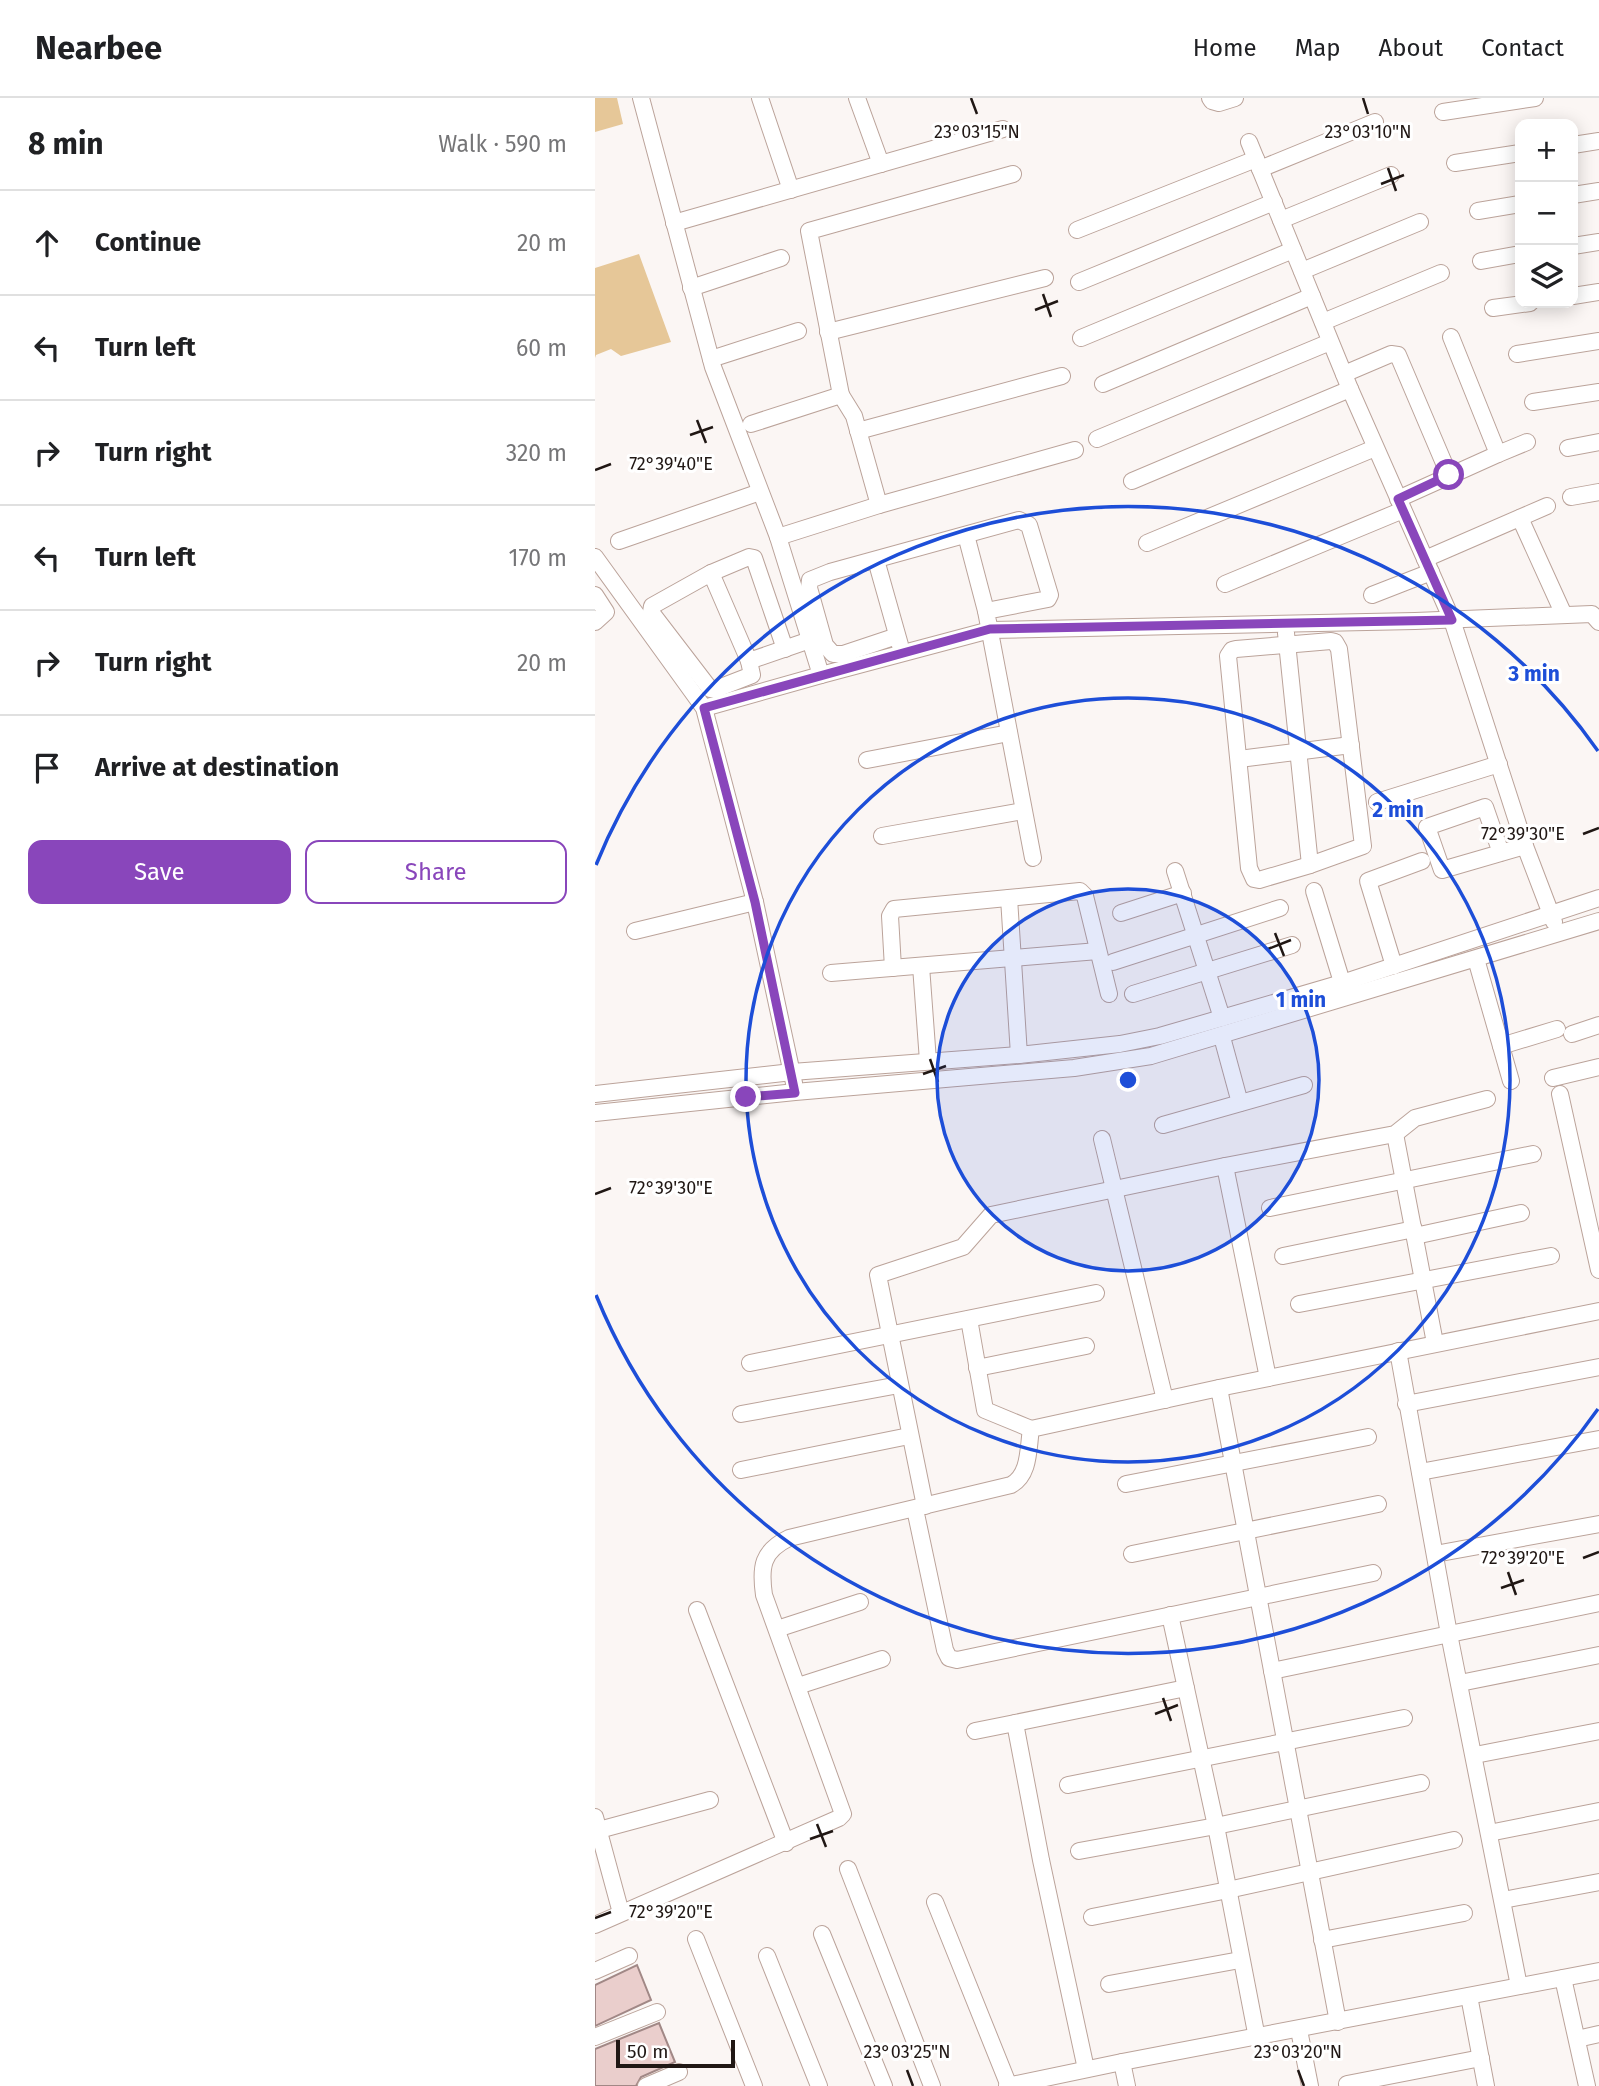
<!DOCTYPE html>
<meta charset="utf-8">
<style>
body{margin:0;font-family:"Fira Sans",sans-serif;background:#f6f6f6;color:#202124}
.controls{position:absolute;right:21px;top:21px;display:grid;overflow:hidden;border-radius:14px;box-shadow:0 4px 18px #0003}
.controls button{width:63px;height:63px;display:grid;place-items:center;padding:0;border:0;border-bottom:2px solid #e0e0e0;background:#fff;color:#202124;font:35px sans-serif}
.scale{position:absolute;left:21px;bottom:18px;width:119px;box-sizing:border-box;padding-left:7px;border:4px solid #201714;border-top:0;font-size:19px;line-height:24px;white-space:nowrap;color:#201714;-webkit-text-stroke:5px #fff;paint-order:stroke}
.stop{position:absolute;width:21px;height:21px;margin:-16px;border:5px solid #8946bb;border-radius:50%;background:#fff}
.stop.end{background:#8946bb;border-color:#fff;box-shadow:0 2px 7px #0008}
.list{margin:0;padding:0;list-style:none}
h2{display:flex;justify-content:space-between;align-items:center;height:91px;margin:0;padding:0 28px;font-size:30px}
h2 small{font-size:23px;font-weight:400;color:#757577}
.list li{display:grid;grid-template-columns:46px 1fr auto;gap:21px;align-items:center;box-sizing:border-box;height:105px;padding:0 28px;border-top:2px solid #e0e0e0}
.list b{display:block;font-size:26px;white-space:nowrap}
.list em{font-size:23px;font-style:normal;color:#757577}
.actions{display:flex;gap:14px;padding:21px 28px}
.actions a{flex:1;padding:16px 0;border:2px solid #8946bb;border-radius:14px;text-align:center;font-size:24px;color:#8946bb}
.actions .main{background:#8946bb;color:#fff}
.icon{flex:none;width:38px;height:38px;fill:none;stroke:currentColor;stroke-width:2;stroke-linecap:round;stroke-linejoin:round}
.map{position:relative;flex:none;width:1004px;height:1988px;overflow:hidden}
header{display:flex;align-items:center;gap:42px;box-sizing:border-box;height:98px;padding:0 35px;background:#fff;border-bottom:2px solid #e0e0e0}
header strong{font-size:33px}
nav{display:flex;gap:38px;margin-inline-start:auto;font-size:24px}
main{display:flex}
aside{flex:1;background:#fff}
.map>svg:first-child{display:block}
</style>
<header>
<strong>Nearbee</strong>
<nav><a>Home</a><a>Map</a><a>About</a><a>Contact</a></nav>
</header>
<main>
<aside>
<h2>8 min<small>Walk · 590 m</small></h2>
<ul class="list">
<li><svg class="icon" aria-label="ahead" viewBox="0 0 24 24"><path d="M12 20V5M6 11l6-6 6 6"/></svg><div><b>Continue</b></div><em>20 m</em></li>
<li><svg class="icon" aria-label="left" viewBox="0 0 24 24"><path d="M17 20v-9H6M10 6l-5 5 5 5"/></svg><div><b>Turn left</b></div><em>60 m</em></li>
<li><svg class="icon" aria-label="right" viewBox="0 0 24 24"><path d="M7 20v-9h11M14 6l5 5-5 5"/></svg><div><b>Turn right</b></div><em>320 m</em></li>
<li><svg class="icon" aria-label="left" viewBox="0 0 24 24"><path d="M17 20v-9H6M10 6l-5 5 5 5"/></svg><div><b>Turn left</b></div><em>170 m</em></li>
<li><svg class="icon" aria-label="right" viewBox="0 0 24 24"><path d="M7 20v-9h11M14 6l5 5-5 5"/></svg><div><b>Turn right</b></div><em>20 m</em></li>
<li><svg class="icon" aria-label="arrive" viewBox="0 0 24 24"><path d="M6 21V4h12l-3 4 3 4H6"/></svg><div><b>Arrive at destination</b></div></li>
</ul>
<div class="actions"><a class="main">Save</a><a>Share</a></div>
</aside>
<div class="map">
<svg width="1004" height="1988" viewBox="0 0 1004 1988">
<rect width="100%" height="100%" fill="#fbf6f4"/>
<!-- green -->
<g fill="#e6c798">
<path d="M0,0h22l6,26 -28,8z"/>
<path d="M44,156l32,88 -50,14 -10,-7 -15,6 -1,3v-90z"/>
</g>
<!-- building -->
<g fill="#eacecc" stroke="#a18886" stroke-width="2">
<path d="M42,1867l14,35 -56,26v-41z"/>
<path d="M64,1925l16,39 -34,15 -5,9h-41v-37z"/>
</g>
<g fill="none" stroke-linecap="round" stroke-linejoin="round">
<defs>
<g id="minor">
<path d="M46,0l72,269 65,170 43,138 -117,33"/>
<path d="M165,0l31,92"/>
<path d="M262,0l24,66"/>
<path d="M615,0l2,3 7,2 16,-5"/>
<path d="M848,14l92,-14"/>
<path d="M654,44l101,247 102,231 73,226 29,76"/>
<path d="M978,47l26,-4"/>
<path d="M860,65l65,-10"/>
<path d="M665,71l115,-47"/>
<path d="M978,97l26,-4"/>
<path d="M883,113l42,-7"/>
<path d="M686,122l110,-45"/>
<path d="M79,125l329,-94"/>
<path d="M482,132l179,-71"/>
<path d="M978,148l26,-4"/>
<path d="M886,163l39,-7"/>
<path d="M707,173l118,-49"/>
<path d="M484,184l195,-80"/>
<path d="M96,190l90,-30"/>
<path d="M978,198l26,-4"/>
<path d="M898,210l37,-5"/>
<path d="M728,224l118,-49"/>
<path d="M233,234l217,-54"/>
<path d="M486,240l212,-88"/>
<path d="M922,256l82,-13"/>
<path d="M116,261l87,-28"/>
<path d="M749,276l47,-20 7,1 51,120"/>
<path d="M508,286l209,-88"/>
<path d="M246,297l13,21 25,89"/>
<path d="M938,304l66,-10"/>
<path d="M156,326l90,-29 -32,-164 204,-57"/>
<path d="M263,333l204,-55"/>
<path d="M502,341l233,-97"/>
<path d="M973,350l31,-6"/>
<path d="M903,356l29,-12"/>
<path d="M537,383l218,-92"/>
<path d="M976,399l28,-5"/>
<path d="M803,401l100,-45 -47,-117"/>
<path d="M925,420l44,97"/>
<path d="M371,437l20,76"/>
<path d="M183,439l101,-32 196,-55"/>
<path d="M24,443l141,-49"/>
<path d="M552,445l228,-95"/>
<path d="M0,459l109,151 51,194 39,181"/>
<path d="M830,461l122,-53"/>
<path d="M281,462l24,85"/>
<path d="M116,475l38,88 61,-21"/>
<path d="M630,486l178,-74"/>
<path d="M0,497l11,17 -11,10"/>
<path d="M777,497l59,-23"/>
<path d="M691,535l24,232"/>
<path d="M302,538l-54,18h-10l-8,-9 -16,-57 1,-8 20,-8 189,-52 10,5 21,70 -2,4 -62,12 47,247"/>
<path d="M736,543l4,1 4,7 24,197 -53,19 -51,15 -5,-1 -5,-11 -21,-212 4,-6 4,-1z"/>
<path d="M154,563l3,14 -36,14h-6l-59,-77 1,-6 59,-33 38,-16 5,1 31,91"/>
<path d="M226,577l169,-45 425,-9 177,-7 7,8"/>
<path d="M644,661l112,-14"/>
<path d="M272,662l142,-27"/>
<path d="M782,704l122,-38"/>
<path d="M287,738l141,-25"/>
<path d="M906,755l-16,-46 -58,20 15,43 83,-24"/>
<path d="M580,773l47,147"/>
<path d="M719,793l31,101"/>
<path d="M414,800l10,157"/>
<path d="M526,815l62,-20"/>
<path d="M40,833l120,-29"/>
<path d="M881,861l35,122"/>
<path d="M518,864l167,-54"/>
<path d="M326,868l7,95"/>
<path d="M799,868l-26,-85 54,-20"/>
<path d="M298,870l-3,-52 4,-7 186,-18 5,5 24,98"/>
<path d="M236,875l267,-22"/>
<path d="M538,896l159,-49"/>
<path d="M977,936l27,-9"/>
<path d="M627,939l18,66"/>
<path d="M906,948l56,-17"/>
<path d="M958,980l46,-11"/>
<path d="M0,996l197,-22 227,-17 101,-11 40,-8 182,-53 257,-85"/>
<path d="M965,996l39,176"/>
<path d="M0,1015l200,-21 279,-24 77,-12 448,-135"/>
<path d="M568,1027l141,-40"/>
<path d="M800,1036l40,209"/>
<path d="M507,1041l63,261"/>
<path d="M630,1068l170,-32 20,-16 72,-19"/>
<path d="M675,1110l263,-54"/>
<path d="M820,1138l106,-23"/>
<path d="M688,1158l131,-27"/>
<path d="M704,1206l252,-48"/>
<path d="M374,1221l16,91 46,19"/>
<path d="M803,1253l51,283 70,352"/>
<path d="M155,1265l346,-70"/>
<path d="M382,1270l109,-22"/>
<path d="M624,1290l380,-77"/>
<path d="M811,1306l193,-37"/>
<path d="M146,1316l158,-29"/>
<path d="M146,1372l168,-34"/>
<path d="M825,1374l179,-33"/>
<path d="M531,1386l242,-47"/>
<path d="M330,1408l-47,-231 85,-28 28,-32 234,-49 43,212"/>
<path d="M320,1411l30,141 4,8 8,2 416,-87"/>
<path d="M537,1456l246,-50"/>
<path d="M840,1456l164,-30"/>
<path d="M102,1512l89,233"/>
<path d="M575,1517l46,211 41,212"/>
<path d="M182,1531l83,-27"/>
<path d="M677,1573l327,-68"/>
<path d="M865,1585l139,-28"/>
<path d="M203,1588l84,-27"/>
<path d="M380,1633l40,-8"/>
<path d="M880,1657l124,-24"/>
<path d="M473,1687l336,-67"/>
<path d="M0,1719l26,96"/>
<path d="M4,1732l111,-30"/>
<path d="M894,1735l110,-22"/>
<path d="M484,1753l137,-25 205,-43"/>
<path d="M253,1771l84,217"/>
<path d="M908,1802l96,-18"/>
<path d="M340,1804l74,184"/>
<path d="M497,1819l136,-27 226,-50"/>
<path d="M0,1827l244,-107 4,-4 -79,-219c-4,-28 -2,-44 25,-57l222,-53c19,-10 17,-37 20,-56l188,-41 119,634"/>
<path d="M227,1836l62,152"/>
<path d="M101,1841l58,147"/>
<path d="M727,1842l142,-27"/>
<path d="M172,1858l52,130"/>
<path d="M0,1873l34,-15"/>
<path d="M968,1880l24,108"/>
<path d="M514,1886l131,-24"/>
<path d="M874,1898l17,90"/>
<path d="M704,1932l11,56"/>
<path d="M0,1939l62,-25"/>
<path d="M982,1941l22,-5"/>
<path d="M527,1964l5,24"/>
<path d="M491,1971l-45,-209 -26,-137 171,-35"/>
<path d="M752,1986l134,-26"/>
<path d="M51,1988l33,-14"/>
<path d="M412,1988l115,-24 477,-91"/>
</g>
</defs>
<!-- minor casing -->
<use href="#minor" stroke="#bba39a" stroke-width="18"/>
<!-- minor -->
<use href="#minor" stroke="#fff" stroke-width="16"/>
</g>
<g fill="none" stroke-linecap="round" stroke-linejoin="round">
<!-- route -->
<path stroke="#8946bb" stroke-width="9" d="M151,999l49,-4 -40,-191 -51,-194 286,-79 462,-9 -54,-121 51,-24"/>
</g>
<!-- ticks -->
<path fill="none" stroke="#201714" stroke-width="2.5" d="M376,0l6,16M768,0l5,16M793,70l8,23M786,86l23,-9M448,196l8,23M440,212l23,-9M102,322l9,23M95,337l23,-8M0,372l16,-6M988,736l16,-6M680,835l9,23M673,851l23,-9M335,961l8,23M328,976l23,-8M0,1096l16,-6M988,1460l16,-6M913,1474l8,23M906,1490l23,-8M568,1600l8,23M560,1616l23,-9M222,1726l9,23M215,1741l23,-8M0,1820l16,-6M312,1972l6,16M703,1972l6,16"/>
<!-- distance rings -->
<circle cx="533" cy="982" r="191" fill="#1d4ed8" fill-opacity=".12"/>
<g fill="none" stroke="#1d4ed8" stroke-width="3.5">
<circle cx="533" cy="982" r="191"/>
<circle cx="533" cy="982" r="382"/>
<path d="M1003 1311A574 574 0 0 1 1 1197M1 767A574 574 0 0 1 1003 653"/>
</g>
<g font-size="18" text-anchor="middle" fill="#201714" stroke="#fff" stroke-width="6" stroke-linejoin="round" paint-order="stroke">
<text x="382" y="40">23°03'15"N</text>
<text x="773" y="40">23°03'10"N</text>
<text x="76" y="372">72°39'40"E</text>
<text x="928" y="742">72°39'30"E</text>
<text x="76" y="1096">72°39'30"E</text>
<text x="928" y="1466">72°39'20"E</text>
<text x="76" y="1820">72°39'20"E</text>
<text x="312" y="1960">23°03'25"N</text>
<text x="703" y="1960">23°03'20"N</text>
</g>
<circle cx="533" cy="982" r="10" fill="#1d4ed8" stroke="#fff" stroke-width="3.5"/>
<g font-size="21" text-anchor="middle" font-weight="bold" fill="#1d4ed8" stroke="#fff" stroke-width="6" stroke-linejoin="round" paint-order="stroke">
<text x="939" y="583">3 min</text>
<text x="803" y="719">2 min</text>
<text x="706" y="909">1 min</text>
</g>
</svg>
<div class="controls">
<button>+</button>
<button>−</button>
<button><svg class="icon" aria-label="layers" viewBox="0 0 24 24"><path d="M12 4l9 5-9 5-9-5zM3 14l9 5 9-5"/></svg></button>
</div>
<div class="scale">50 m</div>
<div class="stop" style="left:854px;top:377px"></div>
<div class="stop end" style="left:151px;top:999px"></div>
</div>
</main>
